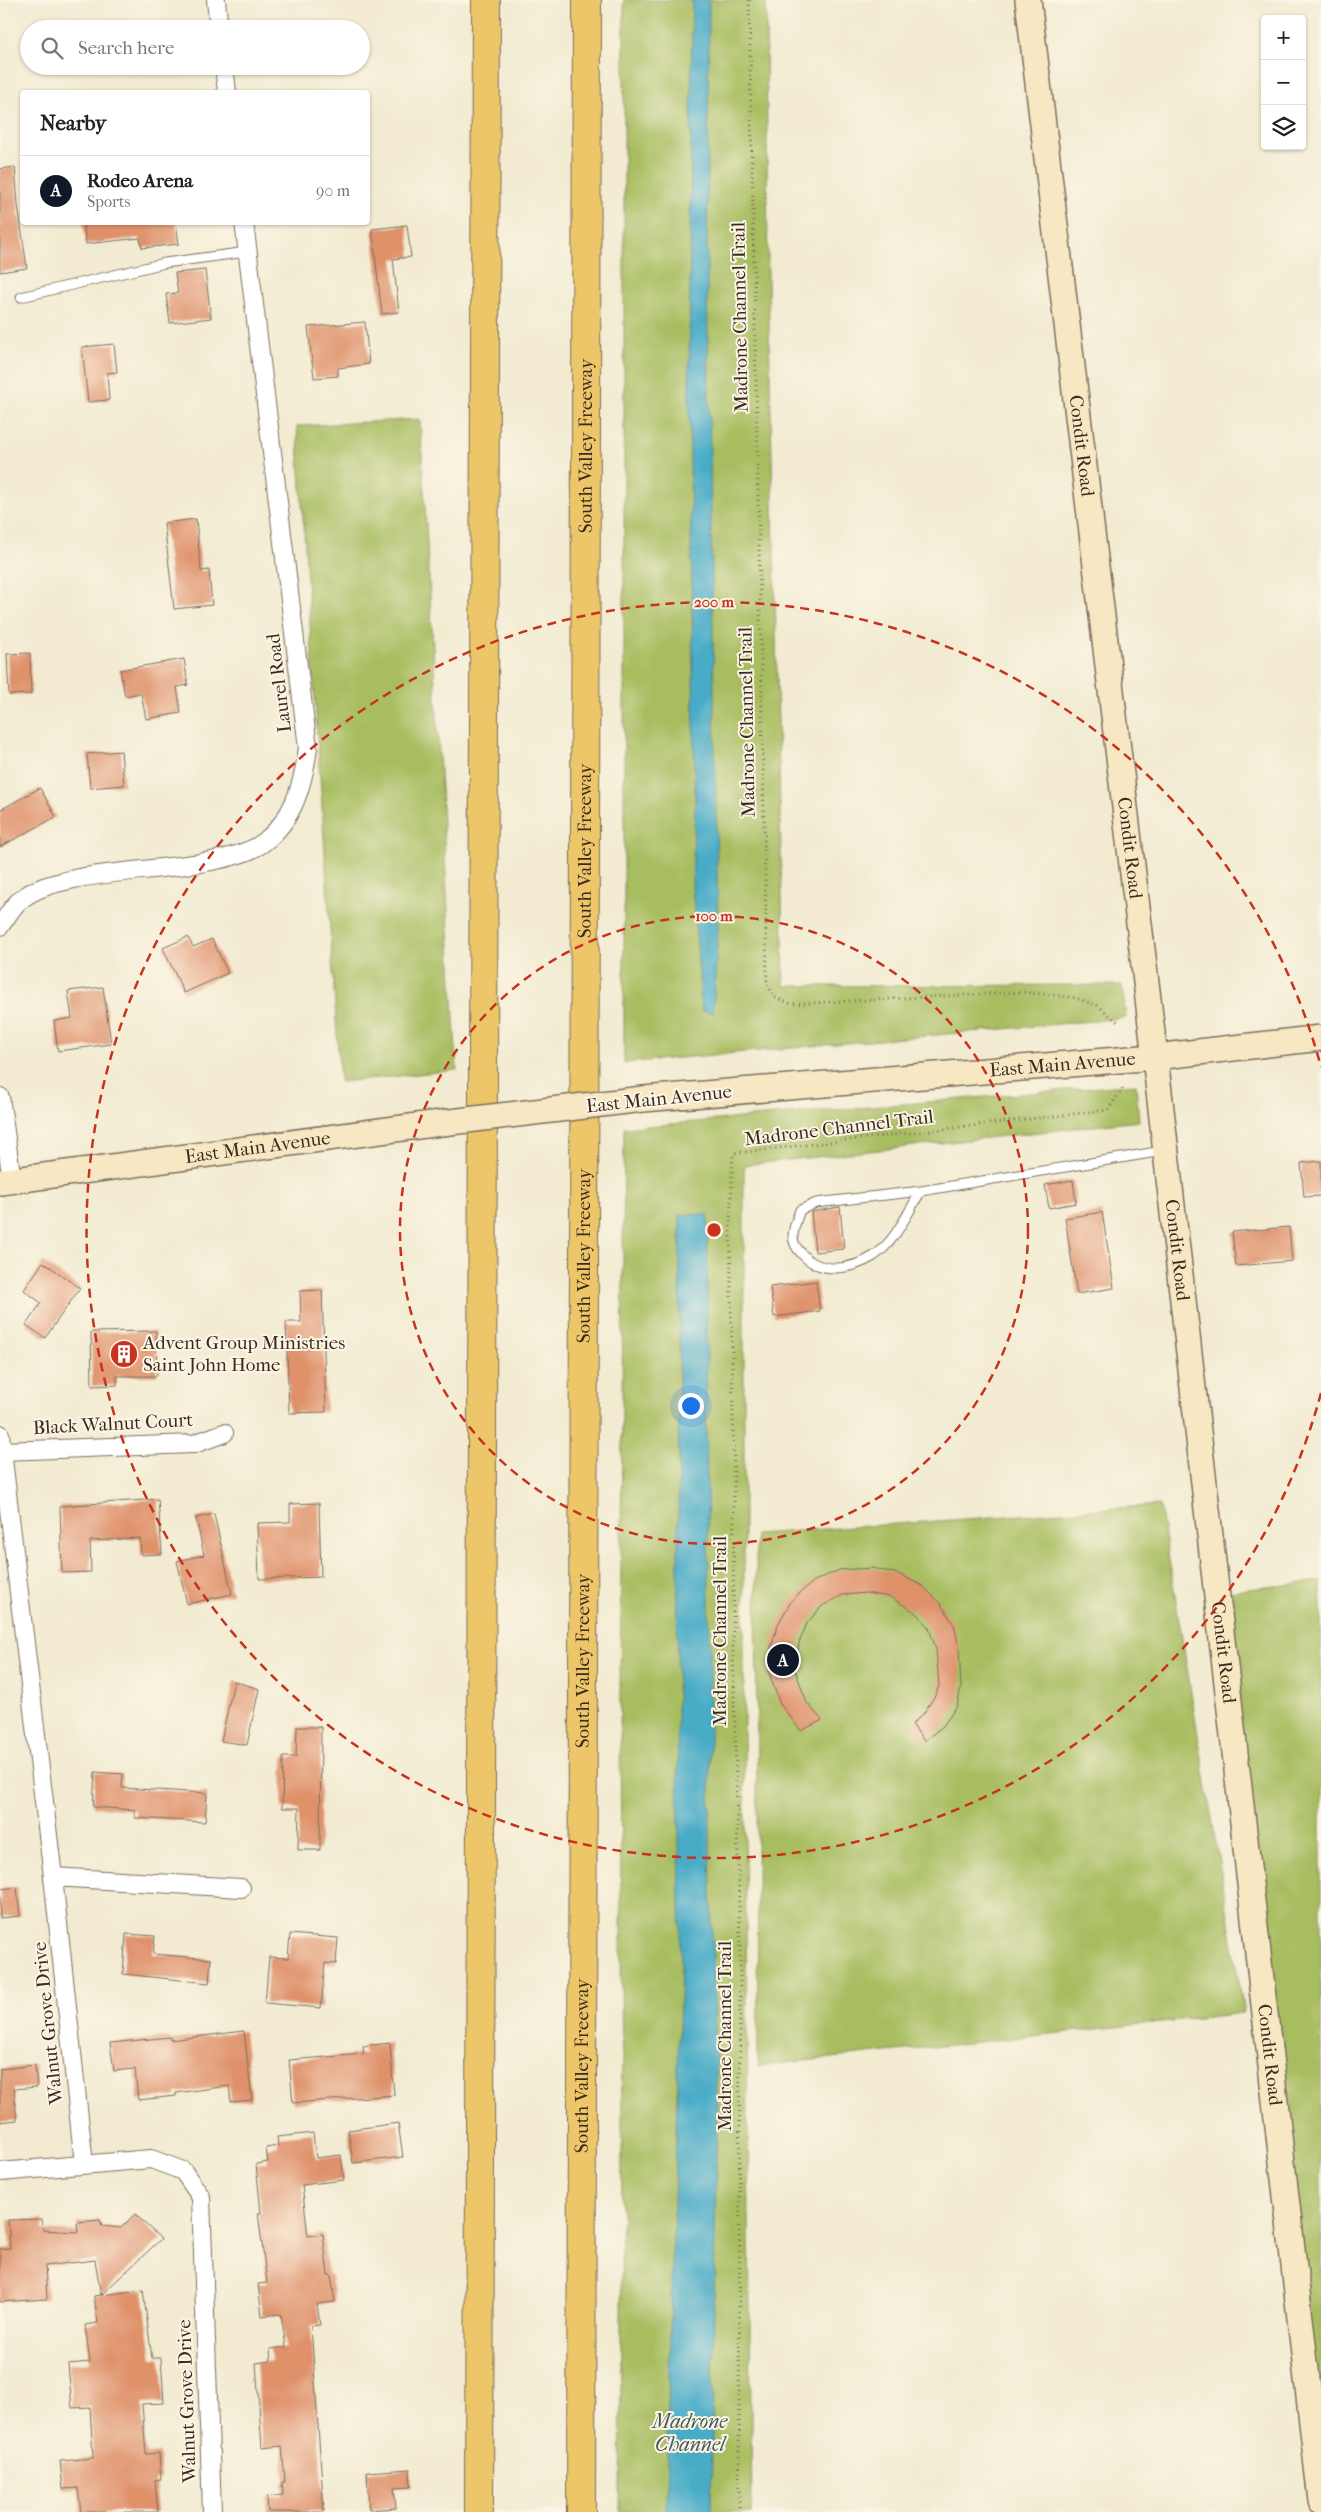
<!DOCTYPE html>
<meta charset="utf-8">
<style>
body{margin:0;font-family:"IM FELL French Canon",serif;background:#f6f6f6;color:#222}
.controls{position:absolute;right:15px;top:15px;display:grid;overflow:hidden;border-radius:5px;box-shadow:0 1px 4px #0004}
.controls button{width:45px;height:45px;display:grid;place-items:center;padding:0;border:0;border-bottom:1px solid #e0e0e0;background:#fff;color:#222;font:25px sans-serif}
.you{position:absolute;left:690px;top:1405px;width:18px;height:18px;margin:-12px;border:4px solid #fff;border-radius:50%;background:#1a73e8;box-shadow:0 0 0 8px #1a73e833}
.badge{display:grid;place-items:center;width:32px;height:32px;border-radius:50%;background:#111827;color:#fff;font-size:16px;font-weight:700}
.pin{position:absolute;translate:-50% -50%;border:2px solid #fff;box-shadow:0 1px 5px #0006}
.list{margin:0;padding:0;list-style:none}
h2{display:flex;justify-content:space-between;align-items:center;height:65px;margin:0;padding:0 20px;font-size:21px}
h2 small{font-size:16px;font-weight:400;color:#767676}
.list li{display:grid;grid-template-columns:32px 1fr auto;gap:15px;align-items:center;box-sizing:border-box;height:70px;padding:0 20px;border-top:1px solid #e0e0e0}
.list b{display:block;font-size:19px;white-space:nowrap}
.list p{margin:0;font-size:16px;white-space:nowrap;color:#767676}
.list em{font-size:16px;font-style:normal;color:#767676}
.icon{flex:none;width:28px;height:28px;fill:none;stroke:currentColor;stroke-width:2;stroke-linecap:round;stroke-linejoin:round}
.map{position:relative;flex:none;width:1321px;height:2512px;overflow:hidden}
.search{position:absolute;background:#fff;box-shadow:0 1px 4px #0004;left:20px;top:20px;width:350px;height:55px;display:flex;align-items:center;gap:12px;box-sizing:border-box;padding:0 18px;border-radius:28px;color:#767676;font-size:19px}
.panel{position:absolute;background:#fff;box-shadow:0 1px 4px #0004;left:20px;top:90px;width:350px;height:135px;border-radius:5px}
.map>svg:first-child{display:block}
</style>
<div class="map">
<svg width="1321" height="2512" viewBox="0 0 1321 2512">
<rect width="100%" height="100%" fill="#fcf5e5"/>
<filter id="ink" filterUnits="userSpaceOnUse"><feTurbulence type="fractalNoise" baseFrequency=".02" numOctaves="2"/><feDisplacementMap in="SourceGraphic" scale="10" xChannelSelector="R" yChannelSelector="G"/><feConvolveMatrix kernelMatrix="1 2 1 2 8 2 1 2 1" color-interpolation-filters="sRGB"/></filter>
<filter id="wash" filterUnits="userSpaceOnUse"><feTurbulence type="fractalNoise" baseFrequency=".0096" numOctaves="4" result="noise"/><feDisplacementMap in="SourceGraphic" scale="20" xChannelSelector="R" yChannelSelector="G"/><feGaussianBlur stdDeviation="1.12" result="paint"/><feColorMatrix in="noise" values="0 0 0 0 0 0 0 0 0 0 0 0 0 0 0 0 0 1.4 0 .05"/><feComposite in="paint" operator="in"/></filter>
<g filter="url(#wash)">
<rect width="100%" height="100%" fill="#f2ebd1"/>
<!-- green -->
<g fill="#a8bd61" stroke="#727440">
<path d="M624,0h142l2,282 16,704 338,-1 4,33 -502,45z"/>
<path d="M420,419l37,651 -117,12 -43,-656z"/>
<path d="M1136,1084l3,37 -395,44v567l8,780h-132l2,-362 -2,-456 4,-566z"/>
<path d="M1160,1505l84,508 -486,53 -2,-532z"/>
<path d="M1321,1581v904l-100,-893z"/>
</g>
<!-- water -->
<g fill="#48acc7" stroke="#426b72">
<path d="M692,0h17l-2,280 11,650 -5,83 -11,-2 -10,-126 3,-79 -6,-414z"/>
<path d="M708,1214l-2,213 4,225v199l7,248 -6,413h-45l2,-105 13,-443 -4,-256 3,-493z"/>
</g>
<g id="blocks">
<!-- building -->
<g fill="#df916a">
<path d="M15,167l3,38 9,63 -27,4v-103z"/>
<path d="M83,222h93l3,22 -37,4 -2,-10 -54,6z"/>
<path d="M407,225l4,32 -18,2 6,53 -17,2 -10,-85z"/>
<path d="M205,270l6,48 -41,5 -4,-29 12,-1 -3,-20z"/>
<path d="M365,322l4,42 -31,4v8l-24,2 -6,-51z"/>
<path d="M114,344l3,28 -10,1 2,27 -21,2 -6,-55z"/>
<path d="M196,519l5,52 8,-1 3,35 -38,4 -10,-86z"/>
<path d="M30,653l1,41 -22,1 -2,-41z"/>
<path d="M184,659l4,26 -11,2 4,26 -35,6 -5,-26 -16,3 -5,-26z"/>
<path d="M121,751l3,34 -34,3 -3,-34z"/>
<path d="M40,788l16,29 -56,30v-37z"/>
<path d="M188,937l5,10 19,-8 16,34 -44,20 -21,-45z"/>
<path d="M103,987l8,57 -53,7 -4,-30 18,-3 -4,-27z"/>
<path d="M1321,1161v35l-17,1 -3,-34z"/>
<path d="M1073,1180l3,23 -27,5 -4,-23z"/>
<path d="M840,1207l4,42 -29,3 -4,-40z"/>
<path d="M1102,1212l12,76 -37,6 -12,-76z"/>
<path d="M1289,1227l3,34 -56,5 -4,-34z"/>
<path d="M43,1262l37,26 -35,50 -19,-13 15,-22 -17,-13z"/>
<path d="M816,1281l4,30 -46,6 -4,-30z"/>
<path d="M322,1290l4,122 -37,1 -3,-91h15l-1,-31z"/>
<path d="M156,1331l1,45h-40v9l-25,1 -1,-54z"/>
<path d="M158,1499l4,55 -21,1 -1,-17 -50,3 1,31 -29,1 -2,-67z"/>
<path d="M319,1503l2,74 -62,2 -2,-56 33,-1v-18z"/>
<path d="M214,1514l18,80 -45,10 -10,-43 27,-6 -8,-37z"/>
<path d="M873,1568l26,6 24,12 18,18 13,21 5,22 2,40 -4,19 -14,20 -19,15 -12,-17 11,-10 13,-20 3,-8 -3,-37 -7,-21 -14,-16 -25,-15 -24,-4 -23,2 -21,11 -15,17 -8,20 -4,27 12,33 15,17 -21,11 -21,-27 -11,-31 2,-25 7,-24 14,-24 22,-19 25,-11z"/>
<path d="M234,1681l25,8 -12,56 -26,-4z"/>
<path d="M297,1727h24l-1,123h-22l1,-42h-17l1,-51h13z"/>
<path d="M95,1772l28,2 -1,14 85,5 -2,29 -70,-4v-8l-42,-3z"/>
<path d="M17,1887l3,29 -20,2v-29z"/>
<path d="M126,1934l29,2 -2,18 58,5 -2,24 -86,-9z"/>
<path d="M290,1934l48,4 -2,26 -11,-1 -4,45 -56,-5 4,-46 19,1z"/>
<path d="M244,2031l8,69 -21,2 -2,-16 -53,7v3l-38,4 -3,-31 -21,2 -4,-28 60,-6v3z"/>
<path d="M390,2043l4,52 -101,8 -4,-43 75,-6 -1,-8z"/>
<path d="M35,2065l2,22 -23,2 3,31 -17,2v-53z"/>
<path d="M398,2123l5,34 -50,6 -5,-33z"/>
<path d="M313,2133l3,25 25,-3 3,25 -42,5 6,51 15,-2 5,41h3l4,27 -18,2 3,21 -9,1 13,186h-56l-1,-15 16,-2 -1,-13h3l-3,-36 -20,2 -6,-85 15,-2 -1,-12 16,-2 -5,-33 -19,2 -4,-32 9,-1 -9,-70h3l-5,-49 12,-2 -2,-14 12,-2 -1,-9z"/>
<path d="M135,2214l26,25 -60,56 42,-5 9,68h9l3,45 -22,1 4,50 13,-1 2,26 -6,1 3,32h-77l-3,-24 -15,1 -3,-28 33,-3 -3,-51 -18,1 -4,-44 22,-2 -5,-37 13,-2 -4,-27 7,-1 -6,-35 -50,6 2,33 -47,3v-53l10,-1 -2,-28 34,-1 1,11 35,2 -1,-10 23,-2 2,6 19,2z"/>
<path d="M410,2469l1,18 -17,1 2,20 -27,2 -2,-38z"/>
</g>
</g>
</g>
<g filter="url(#ink)">
<use href="#blocks" fill-opacity="0" stroke="#7b6e5d" stroke-width="1"/>
<g fill="none" stroke-linecap="round" stroke-linejoin="round">
<defs>
<g id="lane">
<path d="M21,297l144,-34 82,-11"/>
<path d="M921,1191c-13,21 -26,51 -47,65 -23,14 -54,19 -73,-3 -4,-4 -8,-11 -8,-17 0,-8 4,-18 7,-26l16,-7 105,-12 242,-40"/>
</g>
<g id="street">
<path d="M216,0l3,29"/>
<path d="M224,66l3,26"/>
<path d="M0,926c6,-8 11,-17 18,-24 15,-14 37,-19 56,-23 48,-11 156,-10 190,-37 30,-23 39,-58 44,-94l-64,-526"/>
<path d="M0,1097l12,83"/>
<path d="M0,1434l53,443 31,287"/>
<path d="M3,1451l191,-7 30,-11"/>
<path d="M53,1877l188,11"/>
<path d="M0,2172l151,-13 32,12 18,26 11,315"/>
</g>
<g id="secondary">
<path id="s1" d="M1028,0l127,1057 166,1444"/>
<path id="s2" d="M643,1099l512,-42 166,-19"/>
<path id="s3" d="M0,1182l425,-57"/>
</g>
<g id="highway">
<path d="M479,2512l7,-2512"/>
<path id="s4" d="M581,2512l6,-2512"/>
</g>
</defs>
<!-- lane casing -->
<use href="#lane" stroke="#7b6e5d" stroke-width="11"/>
<!-- street casing -->
<use href="#street" stroke="#7b6e5d" stroke-width="20"/>
<!-- secondary casing -->
<use href="#secondary" stroke="#7b6e5d" stroke-width="28"/>
<!-- highway casing -->
<use href="#highway" stroke="#7b6e5d" stroke-width="30"/>
<!-- path -->
<g stroke="#7b6e5d" stroke-width="3" stroke-dasharray="1 4" stroke-linecap="butt">
<path d="M749,0l18,982 7,15 17,7 232,-12 49,5 25,8 23,19"/>
<path d="M739,2512l1,-564 -7,-302 1,-161 -4,-261 3,-68 3,-3 372,-43 15,-22"/>
</g>
<!-- lane -->
<use href="#lane" stroke="#fff" stroke-width="9"/>
<!-- street -->
<use href="#street" stroke="#fff" stroke-width="18"/>
<!-- secondary -->
<use href="#secondary" stroke="#f7e8c3" stroke-width="25"/>
<!-- highway -->
<use href="#highway" stroke="#ecc669" stroke-width="28"/>
<defs>
<path id="secondary-bridge" d="M425,1125l218,-26"/>
</defs>
<!-- secondary-bridge casing -->
<use href="#secondary-bridge" stroke="#7b6e5d" stroke-width="28" stroke-linecap="butt"/>
<!-- secondary-bridge -->
<use href="#secondary-bridge" stroke="#f7e8c3" stroke-width="25"/>
</g>
</g>
<!-- distance rings -->
<g fill="none" stroke="#c8321e" stroke-width="2.5" stroke-dasharray="9 6">
<circle cx="714" cy="1230" r="314"/>
<path d="M1321 1393A628 628 0 1 1 1321 1067"/>
</g>
<!-- icons -->
<defs>
<symbol id="building-disc" viewBox="-11 -11 22 22"><circle r="9.5" fill="#c8321e" stroke="#fcf5e5"/><path d="M-4-6H4V6H1V3H-1V6H-4ZM-2.5-4.3h1.7v1.8h-1.7ZM.8-4.3h1.7v1.8H.8ZM-2.5-1h1.7V.8h-1.7ZM.8-1h1.7V.8H.8Z" fill="#fff"/></symbol>
</defs>
<g fill-rule="evenodd">
<use href="#building-disc" x="108" y="1338" width="32" height="32"/>
</g>
<g text-anchor="middle" dominant-baseline="central" stroke-width="4" stroke-linejoin="round" paint-order="stroke">
<!-- street labels -->
<g font-size="19" fill="#3b2a1e" stroke="#fcf5e5">
<text transform="translate(740 317) rotate(-91)">Madrone Channel Trail</text>
<text stroke="none"><textPath href="#s4" startOffset="2066">South Valley Freeway</textPath></text>
<text stroke="none"><textPath href="#s1" startOffset="449">Condit Road</textPath></text>
<text transform="translate(279 683) rotate(-97)">Laurel Road</text>
<text transform="translate(747 722) rotate(-91)">Madrone Channel Trail</text>
<text stroke="none"><textPath href="#s1" startOffset="854">Condit Road</textPath></text>
<text stroke="none"><textPath href="#s4" startOffset="1661">South Valley Freeway</textPath></text>
<text stroke="none"><textPath href="#s2" startOffset="421">East Main Avenue</textPath></text>
<text transform="translate(659 1099) rotate(-6)">East Main Avenue</text>
<text transform="translate(839 1128) rotate(-7)">Madrone Channel Trail</text>
<text stroke="none"><textPath href="#s3" startOffset="260">East Main Avenue</textPath></text>
<text stroke="none"><textPath href="#s1" startOffset="1259">Condit Road</textPath></text>
<text stroke="none"><textPath href="#s4" startOffset="1256">South Valley Freeway</textPath></text>
<text transform="translate(113 1424) rotate(-3)">Black Walnut Court</text>
<text transform="translate(720 1631) rotate(-90)">Madrone Channel Trail</text>
<text stroke="none"><textPath href="#s1" startOffset="1664">Condit Road</textPath></text>
<text stroke="none"><textPath href="#s4" startOffset="851">South Valley Freeway</textPath></text>
<text transform="translate(48 2023) rotate(-96)">Walnut Grove Drive</text>
<text transform="translate(725 2036) rotate(-90)">Madrone Channel Trail</text>
<text stroke="none"><textPath href="#s1" startOffset="2069">Condit Road</textPath></text>
<text stroke="none"><textPath href="#s4" startOffset="446">South Valley Freeway</textPath></text>
<text transform="translate(187 2401) rotate(-92)">Walnut Grove Drive</text>
</g>
<!-- poi labels -->
<g font-size="19" fill="#3b2a1e" stroke="#fcf5e5" text-anchor="start">
<text x="143" y="1343">Advent Group Ministries<tspan x="143" dy="22">Saint John Home</tspan></text>
</g>
<!-- water labels -->
<g font-size="20" font-style="italic" fill="#405859" stroke="#fcf5e5">
<text x="690" y="2421">Madrone<tspan x="690" dy="23">Channel</tspan></text>
</g>
</g>
<circle cx="714" cy="1230" r="8" fill="#c8321e" stroke="#fcf5e5" stroke-width="2.5"/>
<g font-size="15" text-anchor="middle" font-weight="bold" fill="#c8321e" stroke="#fcf5e5" stroke-width="4" stroke-linejoin="round" paint-order="stroke">
<text x="714" y="607">200 m</text>
<text x="714" y="921">100 m</text>
</g>
</svg>
<div class="controls">
<button>+</button>
<button>−</button>
<button><svg class="icon" aria-label="layers" viewBox="0 0 24 24"><path d="M12 4l9 5-9 5-9-5zM3 14l9 5 9-5"/></svg></button>
</div>
<div class="you"></div>
<div class="pin badge" style="left:783px;top:1660px">A</div>
<div class="search"><svg class="icon" aria-label="search" viewBox="0 0 24 24"><circle cx="10" cy="10" r="6"/><path d="M15 15l6 6"/></svg>Search here</div>
<section class="panel">
<h2>Nearby<small></small></h2>
<ul class="list">
<li><span class="badge">A</span><div><b>Rodeo Arena</b><p>Sports</p></div><em>90 m</em></li>
</ul>
</section>
</div>
